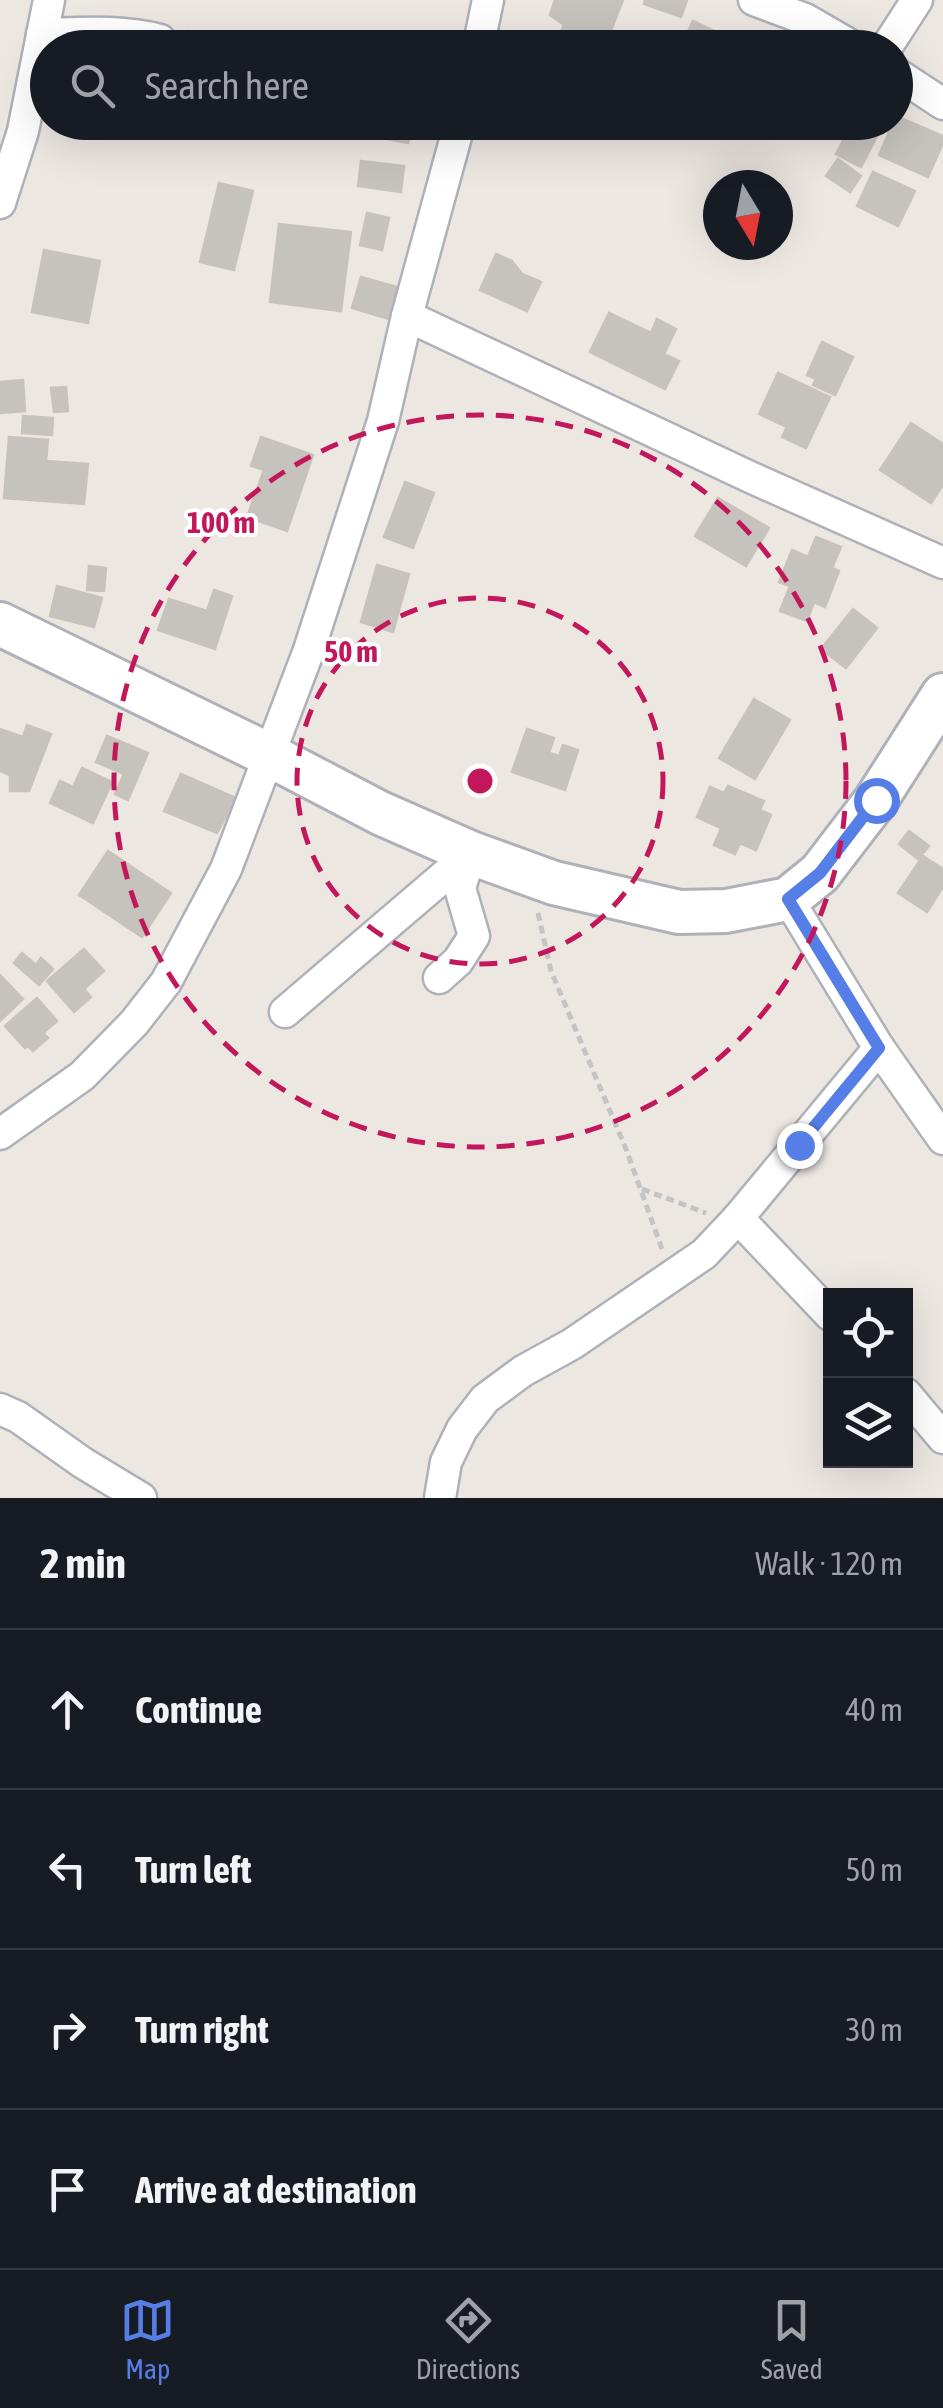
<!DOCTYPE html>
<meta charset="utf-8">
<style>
body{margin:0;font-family:"Asap Condensed",sans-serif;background:#20242c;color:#f1f3f6}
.controls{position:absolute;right:30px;bottom:30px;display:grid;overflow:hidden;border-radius:0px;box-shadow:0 10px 40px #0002}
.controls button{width:90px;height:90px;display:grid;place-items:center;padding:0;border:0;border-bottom:2px solid #363941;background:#171b24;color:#f1f3f6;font:50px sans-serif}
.compass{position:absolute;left:703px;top:170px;width:90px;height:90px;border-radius:50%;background:#171b24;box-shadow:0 10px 40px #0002;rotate:170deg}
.stop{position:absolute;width:30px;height:30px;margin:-22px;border:8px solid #557fe7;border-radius:50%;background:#fff}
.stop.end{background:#557fe7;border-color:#fff;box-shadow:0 2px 10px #0008}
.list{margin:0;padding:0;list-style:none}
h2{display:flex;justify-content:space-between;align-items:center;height:130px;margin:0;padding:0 40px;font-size:42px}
h2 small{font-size:32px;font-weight:400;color:#9ea1a6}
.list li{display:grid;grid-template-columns:65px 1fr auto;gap:30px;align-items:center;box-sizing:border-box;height:160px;padding:0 40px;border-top:2px solid #363941}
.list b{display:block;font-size:38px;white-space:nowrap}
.list em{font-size:32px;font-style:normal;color:#9ea1a6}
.icon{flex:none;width:55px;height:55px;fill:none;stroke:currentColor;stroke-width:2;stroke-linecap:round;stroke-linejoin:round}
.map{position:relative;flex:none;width:943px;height:1498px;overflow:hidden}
.search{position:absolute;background:#171b24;box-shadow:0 10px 40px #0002;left:30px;right:30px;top:30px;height:110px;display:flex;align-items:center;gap:25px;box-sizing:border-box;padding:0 35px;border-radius:55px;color:#9ea1a6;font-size:38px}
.sheet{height:770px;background:#171b24}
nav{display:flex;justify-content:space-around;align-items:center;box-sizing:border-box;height:140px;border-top:2px solid #363941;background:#171b24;font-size:28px;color:#9ea1a6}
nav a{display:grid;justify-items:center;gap:5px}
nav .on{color:#557fe7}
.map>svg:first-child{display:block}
</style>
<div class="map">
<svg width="943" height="1498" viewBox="0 0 943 1498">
<rect width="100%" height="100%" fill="#ede7e2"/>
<!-- building -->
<g fill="#c6c2bd" stroke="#c9c2bb" stroke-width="2.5">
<path d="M555,0h68l-15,38 -15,-6 -7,16h-10l-19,-8 7,-15 -14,-10z"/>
<path d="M645,0h42l-6,17 -37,-13z"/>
<path d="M693,21l40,19 -4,8h-49z"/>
<path d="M187,31l3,17h-19l-2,-14z"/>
<path d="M896,116l47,20v7l-15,34 -49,-22z"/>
<path d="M76,122h21l2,9 -20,5z"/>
<path d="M386,122h27l-5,21 -25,-5z"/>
<path d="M713,122h36l-7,15z"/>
<path d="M853,122l25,12 -17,33 -25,-13z"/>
<path d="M838,159l23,17 -11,16 -24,-16z"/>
<path d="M361,161l43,5 -3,26 -43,-6z"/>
<path d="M873,172l42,19 -17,35 -41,-20z"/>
<path d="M219,183l34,8 -19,79 -34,-8z"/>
<path d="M367,213l22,5 -7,32 -22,-5z"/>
<path d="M279,224l72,8 -10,79 -71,-9z"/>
<path d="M44,250l56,11 -12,62 -56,-11z"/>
<path d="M496,254l16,7 10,13 19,8 -14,29 -47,-21z"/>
<path d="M361,277l40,11 -9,32 -40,-12z"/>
<path d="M609,313l42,20 6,-14 19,10 -12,25 15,7 -14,28 -75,-37z"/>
<path d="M822,342l31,15 -18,38 -22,-10 3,-6 -9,-4z"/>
<path d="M778,373l52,24 -24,51 -24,-11 5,-10 -28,-13z"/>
<path d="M23,380l2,31 -25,2v-31z"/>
<path d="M66,387l2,24 -14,1 -3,-24z"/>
<path d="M23,416l30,2 -1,17 -30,-2z"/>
<path d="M911,423l32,21v41l-12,18 -51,-33z"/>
<path d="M9,437l39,3 -2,21 42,3 -4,40 -80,-6z"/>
<path d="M261,437l52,18 -26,76 -40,-14 17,-47 -13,-4z"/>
<path d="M405,482l29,11 -21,55 -29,-11z"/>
<path d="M718,498l51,30 -23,38 -51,-30z"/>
<path d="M816,537l25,10 -9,21 7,3 -14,36 -11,-5 -7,19 -27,-10 10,-25 -11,-4 13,-32 16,7z"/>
<path d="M377,565l32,9 -16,58 -32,-10z"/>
<path d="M89,566l17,2 -2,23 -17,-1z"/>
<path d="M57,586l45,12 -8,29 -44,-11z"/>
<path d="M214,590l18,6 -17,53 -57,-19 11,-31 38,12z"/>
<path d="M853,609l24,19 -31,40 -25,-19z"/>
<path d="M754,699l36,21 -35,59 -36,-21z"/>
<path d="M27,725l24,9 -22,57h-19v-16l-10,-4v-42l23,8z"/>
<path d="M527,729l27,9 -5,15 10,3 4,-11 15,5 -13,40 -53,-18z"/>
<path d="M107,736l41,17 -20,47 -13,-6 9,-20 -28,-12z"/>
<path d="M82,768l30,14 -19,41 -43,-20 10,-22 13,6z"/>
<path d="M181,774l55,24 -19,35 -53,-22z"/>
<path d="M728,786l36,15 -4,9 11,5 -15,35 -16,-7 -5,11 -21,-9 7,-17 -24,-11 13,-30 14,6z"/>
<path d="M909,831l20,15 -11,13 -19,-15z"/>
<path d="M108,851l63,42 -29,44 -63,-42z"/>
<path d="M923,856l20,13v18l-16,25 -29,-19z"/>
<path d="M84,949l20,22 -20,18 7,8 -17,15 -27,-31z"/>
<path d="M22,953l14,12 5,-7 12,11 -14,16 -25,-22z"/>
<path d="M0,975l23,24 -23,22z"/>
<path d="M37,998l20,23 -14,12 5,5 -15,13 -5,-5 -3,2 -20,-22z"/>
</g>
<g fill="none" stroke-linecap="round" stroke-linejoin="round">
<defs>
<g id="street">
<path d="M754,0l51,19 50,29"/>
<path d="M42,34c40,-1 80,-4 118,6"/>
<path d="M478,48l10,-48"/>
<path d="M886,48l31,-48"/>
<path d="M896,73l47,31"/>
<path d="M0,203l23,-72 26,-131"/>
<path d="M407,316l343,161 193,86"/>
<path d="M788,899l91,149 64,91"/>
<path d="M439,978l19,-17 16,-25 -14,-48 11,-35"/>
<path d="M285,1012l186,-159"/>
<path d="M0,1134l82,-58 52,-53 32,-41 60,-113 83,-219 74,-229 24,-105 53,-194"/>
<path d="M738,1218l92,97"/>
<path d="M906,1394l37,44"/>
<path d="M0,1409l18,8 65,46 58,35"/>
<path d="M440,1498l6,-36 16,-33 23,-30 38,-28 49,-27 132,-90 34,-36 141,-170"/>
</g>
<path id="secondary" d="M0,624l269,131 111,58 91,40 83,30 125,29 47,-1 62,-12 32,-26 56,-73 67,-105"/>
</defs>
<!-- street casing -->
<use href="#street" stroke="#aeb1b8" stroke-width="35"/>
<!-- secondary casing -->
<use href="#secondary" stroke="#aeb1b8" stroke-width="48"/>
<!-- path -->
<g stroke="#c4c4c4" stroke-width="5" stroke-dasharray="8 5" stroke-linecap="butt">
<path d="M538,913l13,58 75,178 36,100"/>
<path d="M642,1189l64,24"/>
</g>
<!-- street -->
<use href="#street" stroke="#fff" stroke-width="30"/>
<!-- secondary -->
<use href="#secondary" stroke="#fff" stroke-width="42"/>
</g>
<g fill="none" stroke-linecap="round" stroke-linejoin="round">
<!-- route -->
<path stroke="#557fe7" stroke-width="12" d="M799,1145l80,-97 -91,-149 32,-26 56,-73"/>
</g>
<!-- distance rings -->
<g fill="none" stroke="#c2185b" stroke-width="5" stroke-dasharray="18 12">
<circle cx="480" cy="781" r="183"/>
<circle cx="480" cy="781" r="366"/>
</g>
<circle cx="480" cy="781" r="15" fill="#c2185b" stroke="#fff" stroke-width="5"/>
<g font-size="30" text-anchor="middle" font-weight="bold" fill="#c2185b" stroke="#fff" stroke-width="8" stroke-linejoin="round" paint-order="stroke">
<text x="221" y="533">100 m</text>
<text x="351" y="662">50 m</text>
</g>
</svg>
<div class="controls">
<button><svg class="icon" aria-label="locate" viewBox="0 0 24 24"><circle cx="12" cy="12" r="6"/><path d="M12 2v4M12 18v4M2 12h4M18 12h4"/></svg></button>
<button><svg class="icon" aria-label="layers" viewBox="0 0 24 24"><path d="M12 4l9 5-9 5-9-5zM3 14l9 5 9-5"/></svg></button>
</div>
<svg class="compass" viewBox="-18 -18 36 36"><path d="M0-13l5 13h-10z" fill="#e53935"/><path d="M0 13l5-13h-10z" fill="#9ea1a6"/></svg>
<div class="stop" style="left:876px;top:800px"></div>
<div class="stop end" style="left:799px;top:1145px"></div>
<div class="search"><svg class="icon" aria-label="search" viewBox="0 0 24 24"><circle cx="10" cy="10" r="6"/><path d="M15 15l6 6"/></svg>Search here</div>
</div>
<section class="sheet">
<h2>2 min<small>Walk · 120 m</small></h2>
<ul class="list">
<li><svg class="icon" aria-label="ahead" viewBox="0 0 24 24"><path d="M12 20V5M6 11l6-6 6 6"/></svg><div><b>Continue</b></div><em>40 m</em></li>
<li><svg class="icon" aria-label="left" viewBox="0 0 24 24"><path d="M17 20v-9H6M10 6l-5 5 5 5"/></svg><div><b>Turn left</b></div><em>50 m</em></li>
<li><svg class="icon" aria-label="right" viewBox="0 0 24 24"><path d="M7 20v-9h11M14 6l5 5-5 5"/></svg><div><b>Turn right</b></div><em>30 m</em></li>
<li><svg class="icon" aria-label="arrive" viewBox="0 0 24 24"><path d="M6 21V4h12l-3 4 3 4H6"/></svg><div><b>Arrive at destination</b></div></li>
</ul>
</section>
<nav>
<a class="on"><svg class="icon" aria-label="map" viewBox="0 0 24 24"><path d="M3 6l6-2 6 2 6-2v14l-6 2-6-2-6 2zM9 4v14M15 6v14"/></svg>Map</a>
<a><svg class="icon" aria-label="directions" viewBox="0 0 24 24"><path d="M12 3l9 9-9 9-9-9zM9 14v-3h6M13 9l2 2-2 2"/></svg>Directions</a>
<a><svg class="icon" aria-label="saved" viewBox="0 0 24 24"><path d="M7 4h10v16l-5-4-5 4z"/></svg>Saved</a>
</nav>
